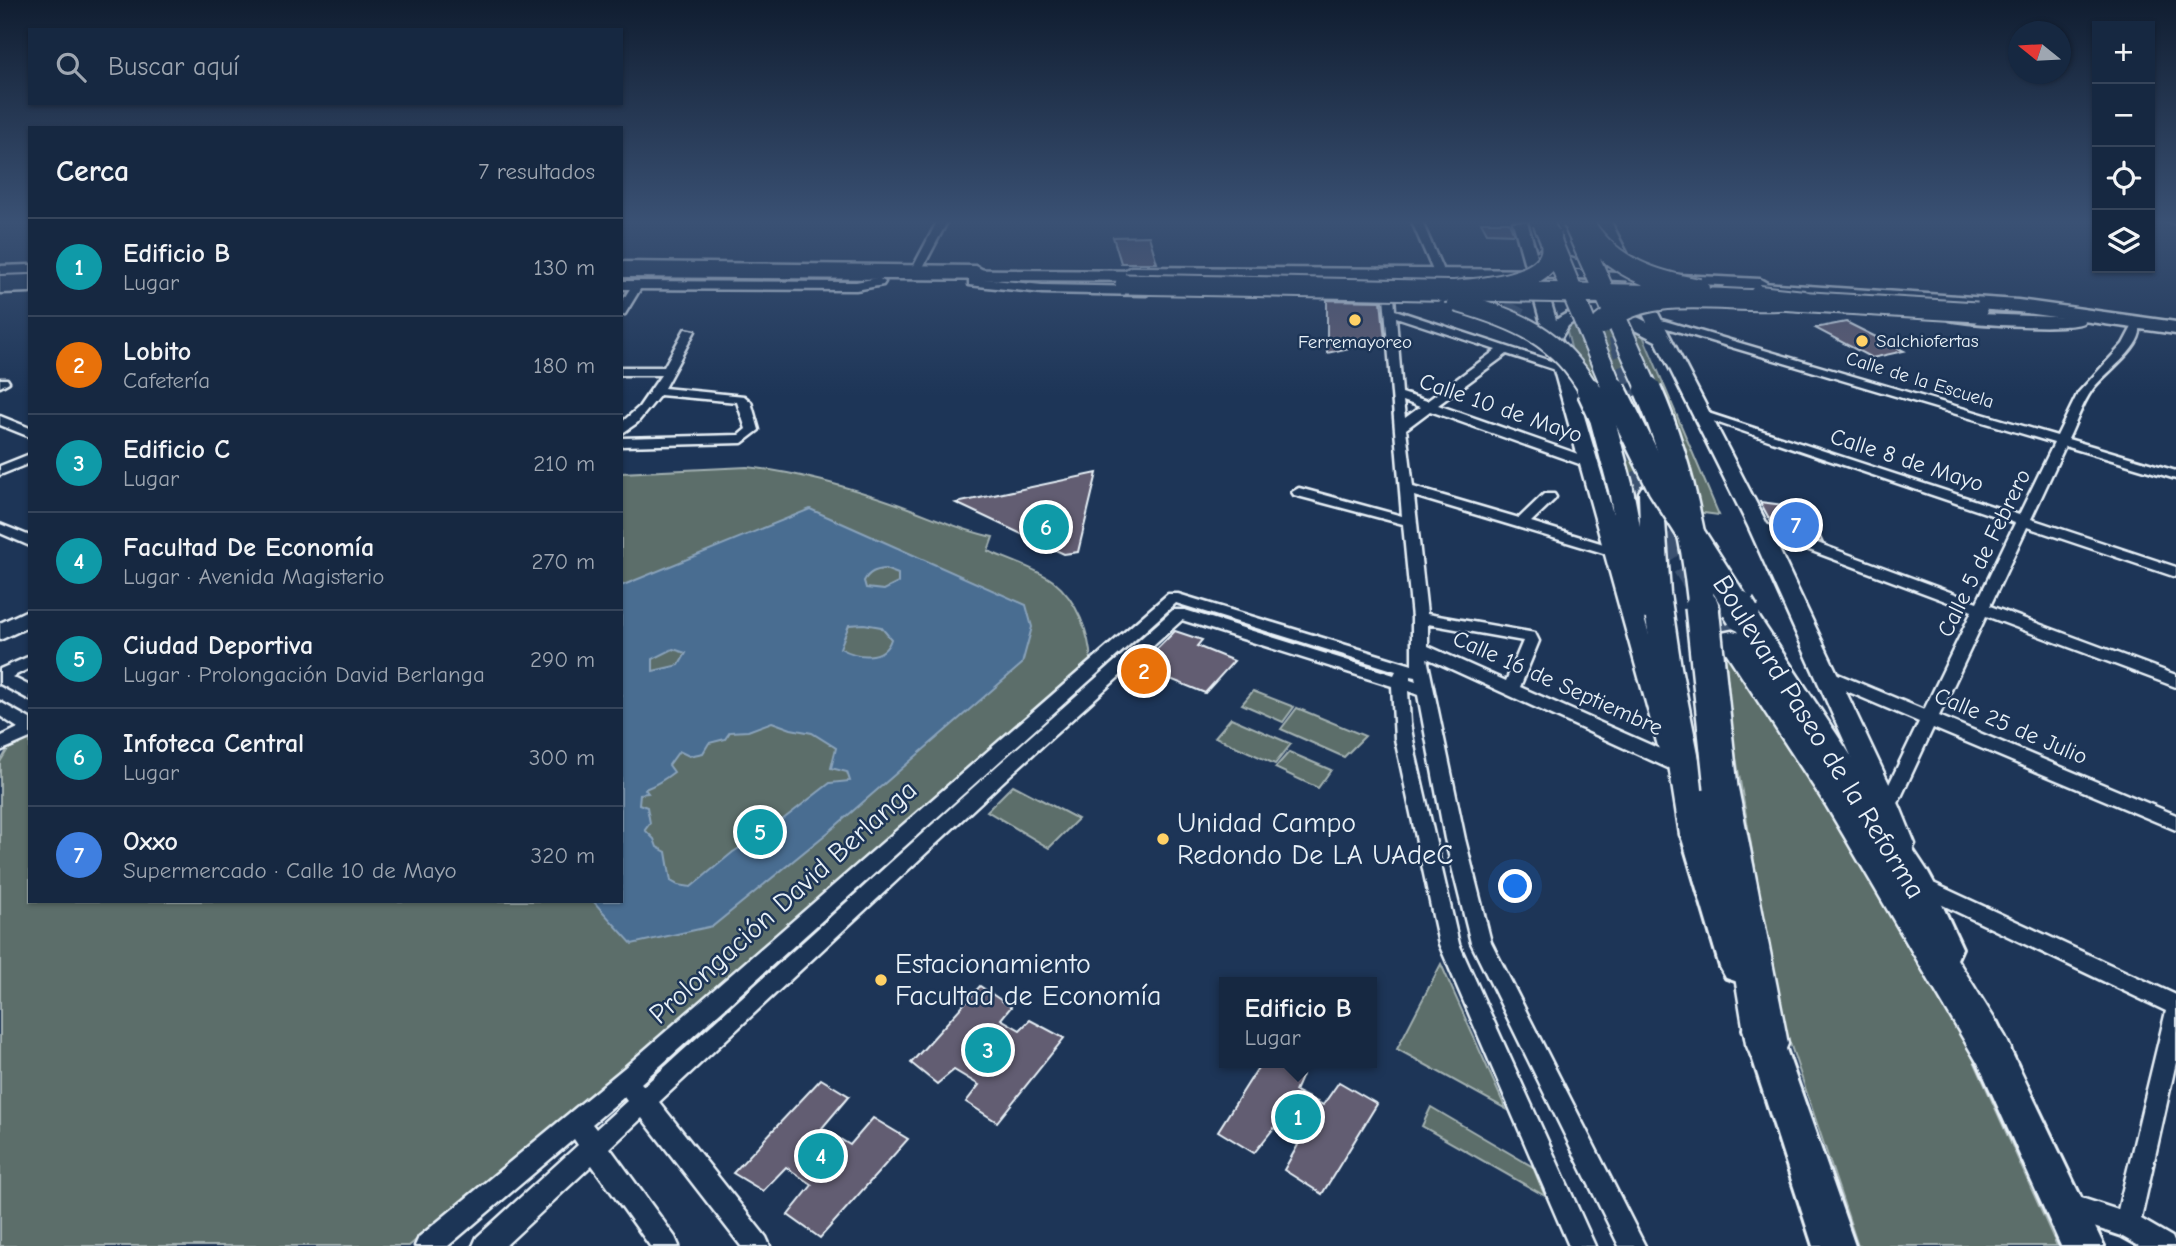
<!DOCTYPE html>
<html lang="es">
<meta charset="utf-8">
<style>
body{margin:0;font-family:"Comic Neue",sans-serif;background:#1f3048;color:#f1f3f6}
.controls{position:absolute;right:21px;top:21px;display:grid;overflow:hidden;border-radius:0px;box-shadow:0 2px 5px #0004}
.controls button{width:63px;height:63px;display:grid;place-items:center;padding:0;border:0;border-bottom:2px solid #35445a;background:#162841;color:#f1f3f6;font:35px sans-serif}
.compass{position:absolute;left:2008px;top:21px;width:63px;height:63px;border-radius:50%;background:#162841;box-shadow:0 2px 5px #0004;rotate:288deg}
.you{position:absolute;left:1516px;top:887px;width:24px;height:24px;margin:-18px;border:5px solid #fff;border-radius:50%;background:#1a73e8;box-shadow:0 0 0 10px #1a73e833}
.badge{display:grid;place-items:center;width:46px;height:46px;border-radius:50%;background:#8abfa5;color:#fff;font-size:23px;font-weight:700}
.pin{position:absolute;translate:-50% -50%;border:4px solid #fff;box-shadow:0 2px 7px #0006}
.popup{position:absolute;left:1219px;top:977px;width:158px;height:91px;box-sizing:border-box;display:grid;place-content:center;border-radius:0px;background:#162841;filter:drop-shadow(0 2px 5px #0005);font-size:23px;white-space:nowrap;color:#9ea6b1}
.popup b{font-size:26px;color:#f1f3f6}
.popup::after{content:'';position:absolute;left:50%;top:100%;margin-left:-14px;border:14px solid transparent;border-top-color:#162841}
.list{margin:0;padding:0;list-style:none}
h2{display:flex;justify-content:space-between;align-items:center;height:91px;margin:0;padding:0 28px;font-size:30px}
h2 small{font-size:23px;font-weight:400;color:#9ea6b1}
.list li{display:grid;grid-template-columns:46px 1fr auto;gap:21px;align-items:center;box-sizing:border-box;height:98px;padding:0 28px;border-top:2px solid #35445a}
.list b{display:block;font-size:26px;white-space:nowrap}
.list p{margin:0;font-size:23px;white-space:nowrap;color:#9ea6b1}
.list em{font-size:23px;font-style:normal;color:#9ea6b1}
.icon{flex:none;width:38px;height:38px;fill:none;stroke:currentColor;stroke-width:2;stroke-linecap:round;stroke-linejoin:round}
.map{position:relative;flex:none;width:2176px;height:1246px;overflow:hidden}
.search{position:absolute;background:#162841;box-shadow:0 2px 5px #0004;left:28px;top:28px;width:595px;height:77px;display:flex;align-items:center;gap:18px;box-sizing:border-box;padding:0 24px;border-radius:0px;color:#9ea6b1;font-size:26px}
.panel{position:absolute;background:#162841;box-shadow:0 2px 5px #0004;left:28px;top:126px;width:595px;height:777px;border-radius:0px}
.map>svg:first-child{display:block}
</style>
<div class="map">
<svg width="2176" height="1246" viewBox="0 0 2176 1246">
<rect width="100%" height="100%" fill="#1d3557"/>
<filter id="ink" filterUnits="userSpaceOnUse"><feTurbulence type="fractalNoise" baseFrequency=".0143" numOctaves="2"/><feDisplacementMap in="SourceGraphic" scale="14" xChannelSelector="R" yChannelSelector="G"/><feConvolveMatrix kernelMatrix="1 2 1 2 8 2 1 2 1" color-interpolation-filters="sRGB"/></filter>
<g filter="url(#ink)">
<!-- green -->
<g fill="#5b6e6a" stroke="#a2b0b1" stroke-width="2">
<path d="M1602,315l39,16 78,184 -54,-7 -29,-129 -15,-2 21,104 5,37 -9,-1 -53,-115 -19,-74c9,-14 20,-13 36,-13z"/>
<path d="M747,467c52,5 105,21 153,38 31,11 62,26 93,32l-5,14c21,9 47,17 65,30 24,19 37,53 38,82l-447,393 -142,111 -93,79h-409v-484l8,-13 22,-11v163h591v-428z"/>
<path d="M1717,624l117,173 98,170 125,279h-199l-78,-233 -57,-331z"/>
<path d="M1253,691l41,16 -11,15 -41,-18z"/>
<path d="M1297,708l68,28 -21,21 -63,-28z"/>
<path d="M1231,718l60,26 -16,20 -60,-27z"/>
<path d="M1289,752l42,18 -13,18 -43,-20z"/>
<path d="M1013,785l65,34 -29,29 -62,-37z"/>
<path d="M1441,964l65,145 -109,-60z"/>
<path d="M1431,1107l102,60 12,29 -123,-70z"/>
</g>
<!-- water -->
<path fill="#496d91" stroke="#89a2ba" stroke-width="2" fill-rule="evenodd" d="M810,509l216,96 6,22 -10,37 -191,166 -118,96 -81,18 -39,-43h28v-315zM885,569l13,5v9l-14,7 -18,-2 -2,-7c5,-9 11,-11 21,-12zM864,624l17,3 10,12c-7,23 -35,18 -51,9l9,-23zM673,649l13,4 -7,12 -26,6v-12zM772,722l19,7 21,4 24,15 -5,20 16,4 3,9 -20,2 -57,44 -40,25 -42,35 -13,-2 -7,-4 -5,-29 -9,-5 -3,-8 -9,-9 5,-7 -3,-16 -8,-3 1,-10 8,-1 -3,-4c11,-4 20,-10 29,-17l-5,-7 10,-14 10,5 14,-3 6,-10 16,-4 5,-7 18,-1z"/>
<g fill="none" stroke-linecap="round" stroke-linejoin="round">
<!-- stream -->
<path stroke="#89a2ba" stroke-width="2.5" d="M2164,222l12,3"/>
</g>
<!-- building -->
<g fill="#625d72" stroke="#e8f1f8" stroke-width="2">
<path d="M1481,222h28l5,12 -27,-1z"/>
<path d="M1149,236l8,27h-36l-8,-26z"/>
<path d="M1327,300l54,1 4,39 -58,13z"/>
<path d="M1846,322l58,29 -32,7 -57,-30z"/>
<path d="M1097,473l-19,79 -14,2 -108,-51z"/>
<path d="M1760,502l47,6 16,35 -52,-21z"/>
<path d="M1175,631l27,9 -5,6 37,15 -29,32 -37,-15 -8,4 -16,-1 -14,-5z"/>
<path d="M980,986l31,21 -10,12 19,11 10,-10 34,18 -67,84 -31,-20 13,-17 -25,-15 -17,14 -26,-21z"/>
<path d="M1261,1063h40l5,3 -11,25 28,14 16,-23 38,22 -55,90 -38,-24 14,-25 -24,-17 -20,25 -36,-22z"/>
<path d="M821,1079l28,17 -27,32 28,17 23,-27 35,21 -88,99 -32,-23 24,-30 -26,-18 -23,24 -30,-18z"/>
</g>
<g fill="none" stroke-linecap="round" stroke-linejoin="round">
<!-- trunk-tunnel-far2 -->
<g stroke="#3b516f" stroke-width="19" stroke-dasharray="19 10" stroke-linecap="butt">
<path d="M1505,280l227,7"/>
<path d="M1449,290l42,12 37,20"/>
<path d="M1618,337l15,55"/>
</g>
<!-- trunk-tunnel-far1 -->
<g stroke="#3b516f" stroke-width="24" stroke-dasharray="24 12" stroke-linecap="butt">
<path d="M1633,390l12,57"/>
<path d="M1618,439l25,65 69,105"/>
</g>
<!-- trunk-tunnel -->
<path stroke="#3b516f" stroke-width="32" stroke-dasharray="32 16" stroke-linecap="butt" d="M1710,607l22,33"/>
<!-- motorway-tunnel -->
<path stroke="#3b516f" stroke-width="20" stroke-dasharray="20 10" stroke-linecap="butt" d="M1457,278h59"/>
<defs>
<g id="minor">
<path d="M937,222h10l-27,51 -9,2 -1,-2z"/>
<path d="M1412,222h10l22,51 -1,2 -9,-2z"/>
<path d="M633,284l9,2 -17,28 -4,1v-12z"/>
<path d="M1389,293l5,3 1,14 171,56v4l-4,2 -55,-18 -69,51 157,55 2,3 -7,4 -5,-1 -155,-55 -24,18 7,58 106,31 25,-24h10l2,3 -2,3 -23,22 89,27 2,3 -7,4 -5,-1 -196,-59 13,118 108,19 4,8 -19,46 160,71 3,5 -3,5h-12l-241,-110 38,181 26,103 154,304h-26l-148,-303 -26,-104 -27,-144 -10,-4 2,32 6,33 43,188 136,302h-26l-130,-302 -44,-205 -3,-53 -210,-66 -173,156 -350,326 107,135 4,9h-29l-99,-128 -32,30 65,89 4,9h-29l-58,-81 -87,81h-32l4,-9 101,-92 -4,-6 -126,107h-33l4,-9 205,-169 544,-474h10l234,71v-47l-9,-94 -109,-29 -2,-3 7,-4 103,28 -18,-220zM1396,317l100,33 -69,51 -25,-8zM1403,401l17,6 -15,11zM1176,603l220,68 -2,4 -209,-65h-12l-176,156 -353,320 -3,-3zM1428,624l95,17 -17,40 -78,-35zM1410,676l5,1 1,5 -6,-2zM624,1097l3,4 -31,28 -4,-5z"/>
<path d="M1650,319h8l399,117 21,-43 45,-49 9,-17h8c3,21 -36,46 -48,63 -10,14 -16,33 -24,49l108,32v8l-111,-33 -34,73 145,48v10l-149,-50 -37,79 186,69v12l-190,-71 -47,100 237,99v15l-243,-102 -39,84 -7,2 -7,-2 -2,-5 41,-85 -98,-42 -2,-4 8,-6 6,2 91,38 48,-99 -219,-82 -2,-3 7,-4 5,1 214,79 38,-79 -317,-107 6,-4 4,1 311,102 35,-72 -404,-120z"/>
<path d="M685,329l10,2 -31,57 80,8 7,6 8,28 -17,13 -121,3v-8l118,-3 7,-6 -9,-27 -77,-7 -23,28 -16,11v-11l18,-16 22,-32h-40v-8h43z"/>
<path d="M0,379h7l2,3 -9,5z"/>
<path d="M0,416l30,12v9l-30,-12z"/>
<path d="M30,454v9l-30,12v-9z"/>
<path d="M0,524l30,12v10l-30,-13z"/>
<path d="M30,656v12l-18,9 18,9v14l-30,-16v-15z"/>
<path d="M0,702l30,17v19l-30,13v-14l18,-9 -18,-12z"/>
<path d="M1918,876l258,119v67l-35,157 31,18 4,9h-37l-18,-10 -61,-20 -4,-9 4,-9 9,-4 49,16 48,-199 -255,-121 -3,-6 3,-6z"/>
</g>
<g id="tertiary">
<path d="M621,262l355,4 7,4 -7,4 -355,-4z"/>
<path d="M30,265v8l-30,1v-8z"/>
<path d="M1131,267l446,3 183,9 7,4 -7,4 -183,-9 -451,-4 -2,-3z"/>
<path d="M878,278l7,4 -2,3 -27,5 -235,-1v-8l235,1z"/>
<path d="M974,278l68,7 104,2 7,4 -7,4 -104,-2 -73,-8v-6z"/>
<path d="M30,284v8l-30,1v-8z"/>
<path d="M1955,313l123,5 7,4c-10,9 -117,2 -135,-2l-2,-3 2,-3z"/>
</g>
<g id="secondary">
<path d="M1513,222h14l29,98c28,-21 61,-14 91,2l-31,-62c-21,15 -62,11 -80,-8l7,-4 33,12 18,-1 19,-4 -16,-33h14l157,304 132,281 15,37 -4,8 -10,3 -10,-3 -17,-45 -126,-281 -92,-185 -43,-22 -25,-4 -9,3 -11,8 -7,12 122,412 -4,7 -9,2 -9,-2z"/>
<path d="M30,609v17l-30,14v-17z"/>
</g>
<g id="primary">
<path d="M1697,823l11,3 5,9 43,132 -6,11 -12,4 -12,-4 -6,-11 -39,-132 5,-9z"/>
<path d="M1915,870l12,4 5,9 30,65 -5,11 -12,4 -12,-4 -5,-11 -30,-65 5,-9z"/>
<path d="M1761,1012l13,5 5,12 76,217h-42l-70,-217 5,-12z"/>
<path d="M1984,1017l13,5 107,224h-43l-96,-212 6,-12z"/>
</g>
<g id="trunk">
<path d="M621,267l536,4 9,5 -9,5 -536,-4z"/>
<path d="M1244,272l213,2 9,5 -9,5 -219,-3 -3,-4z"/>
<path d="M30,275v11l-30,2v-12z"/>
<path d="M1732,281l286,19 158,22v12l-158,-22 -293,-21 -2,-4 2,-4z"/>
<path d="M1621,482l9,2 3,5 7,37 -1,-34 3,-5 9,-2 9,2 3,5 7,101 11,74 33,168 -5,9 -12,4 -12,-4 -5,-9 -34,-216 -14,-2 -4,-6 -19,-122 3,-5z"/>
<path d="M1732,631l10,2 109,156 154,247 6,13 -6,13 -14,5 -14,-5 -150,-255 -109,-167 4,-7z"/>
</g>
<g id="motorway">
<path d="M1743,606l10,2 175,264 6,11 -6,11 -13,4 -13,-4 -174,-279 5,-7z"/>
<path d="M1721,775l12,4 5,9 50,256 -6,14 -15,5 -15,-5 -6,-14 -42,-256 5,-9z"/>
</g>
</defs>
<!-- minor casing -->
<use href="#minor" stroke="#e8f1f8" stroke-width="5"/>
<!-- tertiary casing -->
<use href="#tertiary" stroke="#e8f1f8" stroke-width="5"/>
<!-- secondary casing -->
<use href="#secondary" stroke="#e8f1f8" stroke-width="5"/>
<!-- primary casing -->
<use href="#primary" stroke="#e8f1f8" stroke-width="6"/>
<!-- trunk casing -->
<use href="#trunk" stroke="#e8f1f8" stroke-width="5"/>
<!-- motorway casing -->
<use href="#motorway" stroke="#e8f1f8" stroke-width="5"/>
<!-- minor -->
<use href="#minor" fill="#1d3557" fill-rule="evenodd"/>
<!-- tertiary -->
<use href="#tertiary" fill="#1d3557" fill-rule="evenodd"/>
<!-- secondary -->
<use href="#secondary" fill="#1d3557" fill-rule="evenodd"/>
<!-- primary -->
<use href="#primary" fill="#1d3557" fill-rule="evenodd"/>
<!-- trunk -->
<use href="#trunk" fill="#1d3557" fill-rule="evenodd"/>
<!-- motorway -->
<use href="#motorway" fill="#1d3557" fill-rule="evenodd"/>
<defs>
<g id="trunk-bridge-far1">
<path d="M1125,284l550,11"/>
<path d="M1778,300l199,12"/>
<path d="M1457,302c59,17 102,34 133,90"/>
</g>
<path id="trunk-bridge" d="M1589,390l13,28 19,71"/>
<g id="motorway-bridge-far2">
<path d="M1543,222l71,170"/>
<path d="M1573,222l76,170"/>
<path d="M1587,229c27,39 67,52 112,60"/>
<path d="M1443,292c28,-3 100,-5 108,-39 1,-5 0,-12 0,-17"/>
<path d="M1759,296l45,5"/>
<path d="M1602,324c45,-40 120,-21 176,-24"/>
</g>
<g id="motorway-bridge-far1">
<path d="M1613,390l48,97 78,122"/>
<path d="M1648,390c31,70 46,143 54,219"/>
</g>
<g id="motorway-bridge">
<path d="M1702,607l19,181"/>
<path d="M1738,607l5,8"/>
</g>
</defs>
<!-- trunk-bridge-far1 casing -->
<use href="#trunk-bridge-far1" stroke="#e8f1f8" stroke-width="23" stroke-linecap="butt"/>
<!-- trunk-bridge casing -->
<use href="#trunk-bridge" stroke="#e8f1f8" stroke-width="29" stroke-linecap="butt"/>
<!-- motorway-bridge-far2 casing -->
<use href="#motorway-bridge-far2" stroke="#e8f1f8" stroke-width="24" stroke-linecap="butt"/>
<!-- motorway-bridge-far1 casing -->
<use href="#motorway-bridge-far1" stroke="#e8f1f8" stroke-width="31" stroke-linecap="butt"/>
<!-- motorway-bridge casing -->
<use href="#motorway-bridge" stroke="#e8f1f8" stroke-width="38" stroke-linecap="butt"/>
<!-- trunk-bridge-far1 -->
<use href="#trunk-bridge-far1" stroke="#1d3557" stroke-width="19"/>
<!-- trunk-bridge -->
<use href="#trunk-bridge" stroke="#1d3557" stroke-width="24"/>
<!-- motorway-bridge-far2 -->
<use href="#motorway-bridge-far2" stroke="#1d3557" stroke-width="20"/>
<!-- motorway-bridge-far1 -->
<use href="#motorway-bridge-far1" stroke="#1d3557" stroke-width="26"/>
<!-- motorway-bridge -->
<use href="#motorway-bridge" stroke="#1d3557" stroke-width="33"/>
</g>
</g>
<!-- sky -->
<linearGradient id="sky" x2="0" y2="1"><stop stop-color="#101d30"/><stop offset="0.56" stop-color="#3a5174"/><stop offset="1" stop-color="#3a5174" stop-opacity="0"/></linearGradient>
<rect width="2176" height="396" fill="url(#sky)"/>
<!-- markers -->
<g fill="#ffd166" stroke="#1d3557" stroke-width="2.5">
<circle cx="1355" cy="320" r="7"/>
<circle cx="1862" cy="341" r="7"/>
<circle cx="1163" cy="839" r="7"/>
<circle cx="881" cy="980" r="7"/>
</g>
<g text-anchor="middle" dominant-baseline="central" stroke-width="5" stroke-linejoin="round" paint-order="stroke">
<!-- far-poi labels -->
<g font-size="19" fill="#e8f1f8" stroke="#1d3557" text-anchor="start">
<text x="1876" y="341">Salchiofertas</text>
<text x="1355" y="342" text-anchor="middle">Ferremayoreo</text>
</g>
<!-- far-street labels -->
<g font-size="19" fill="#e8f1f8" stroke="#1d3557">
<text transform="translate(1920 380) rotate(17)">Calle de la Escuela</text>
</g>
<!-- street labels -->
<g font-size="23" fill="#e8f1f8" stroke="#1d3557">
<text transform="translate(1501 408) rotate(19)">Calle 10 de Mayo</text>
<text transform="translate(1907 460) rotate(18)">Calle 8 de Mayo</text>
<text transform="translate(1984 553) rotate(-64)">Calle 5 de Febrero</text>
<text transform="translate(1558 683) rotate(24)">Calle 16 de Septiembre</text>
<text transform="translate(2011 726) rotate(23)">Calle 25 de Julio</text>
</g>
<!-- near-street labels -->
<g font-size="28" fill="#e8f1f8" stroke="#1d3557">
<text transform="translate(1819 737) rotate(58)">Boulevard Paseo de la Reforma</text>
<text transform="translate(783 902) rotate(-42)">Prolongación David Berlanga</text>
</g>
<!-- near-poi labels -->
<g font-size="28" fill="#e8f1f8" stroke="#1d3557" text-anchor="start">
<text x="1177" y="823">Unidad Campo<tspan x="1177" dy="32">Redondo De LA UAdeC</tspan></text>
<text x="895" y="964">Estacionamiento<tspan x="895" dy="32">Facultad de Economía</tspan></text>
</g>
</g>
</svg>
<div class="controls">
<button>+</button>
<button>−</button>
<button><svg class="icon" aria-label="locate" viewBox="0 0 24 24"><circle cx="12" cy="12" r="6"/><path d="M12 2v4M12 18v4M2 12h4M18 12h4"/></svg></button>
<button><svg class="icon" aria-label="layers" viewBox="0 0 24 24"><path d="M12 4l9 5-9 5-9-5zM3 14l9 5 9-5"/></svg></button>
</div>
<svg class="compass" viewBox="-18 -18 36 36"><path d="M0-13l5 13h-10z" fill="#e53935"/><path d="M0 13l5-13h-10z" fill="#9ea6b1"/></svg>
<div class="you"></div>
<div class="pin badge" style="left:1298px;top:1117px;background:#0f9aa8">1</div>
<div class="popup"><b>Edificio B</b>Lugar</div>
<div class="pin badge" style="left:1144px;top:671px;background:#e8710a">2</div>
<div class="pin badge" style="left:988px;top:1050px;background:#0f9aa8">3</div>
<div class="pin badge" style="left:821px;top:1156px;background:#0f9aa8">4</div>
<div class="pin badge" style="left:760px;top:832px;background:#0f9aa8">5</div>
<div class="pin badge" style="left:1046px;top:527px;background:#0f9aa8">6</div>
<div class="pin badge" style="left:1796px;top:525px;background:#3f7fe0">7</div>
<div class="search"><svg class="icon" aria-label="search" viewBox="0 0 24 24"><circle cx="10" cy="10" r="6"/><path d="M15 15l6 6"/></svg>Buscar aquí</div>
<section class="panel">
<h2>Cerca<small>7 resultados</small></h2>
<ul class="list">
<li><span class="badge" style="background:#0f9aa8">1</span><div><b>Edificio B</b><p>Lugar</p></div><em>130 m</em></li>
<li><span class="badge" style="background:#e8710a">2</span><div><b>Lobito</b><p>Cafetería</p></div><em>180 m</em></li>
<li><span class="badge" style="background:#0f9aa8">3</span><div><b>Edificio C</b><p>Lugar</p></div><em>210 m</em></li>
<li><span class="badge" style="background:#0f9aa8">4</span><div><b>Facultad De Economía</b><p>Lugar · Avenida Magisterio</p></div><em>270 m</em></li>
<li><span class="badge" style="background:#0f9aa8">5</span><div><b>Ciudad Deportiva</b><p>Lugar · Prolongación David Berlanga</p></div><em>290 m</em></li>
<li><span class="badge" style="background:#0f9aa8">6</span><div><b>Infoteca Central</b><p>Lugar</p></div><em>300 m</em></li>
<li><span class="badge" style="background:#3f7fe0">7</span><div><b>Oxxo</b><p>Supermercado · Calle 10 de Mayo</p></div><em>320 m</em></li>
</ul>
</section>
</div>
